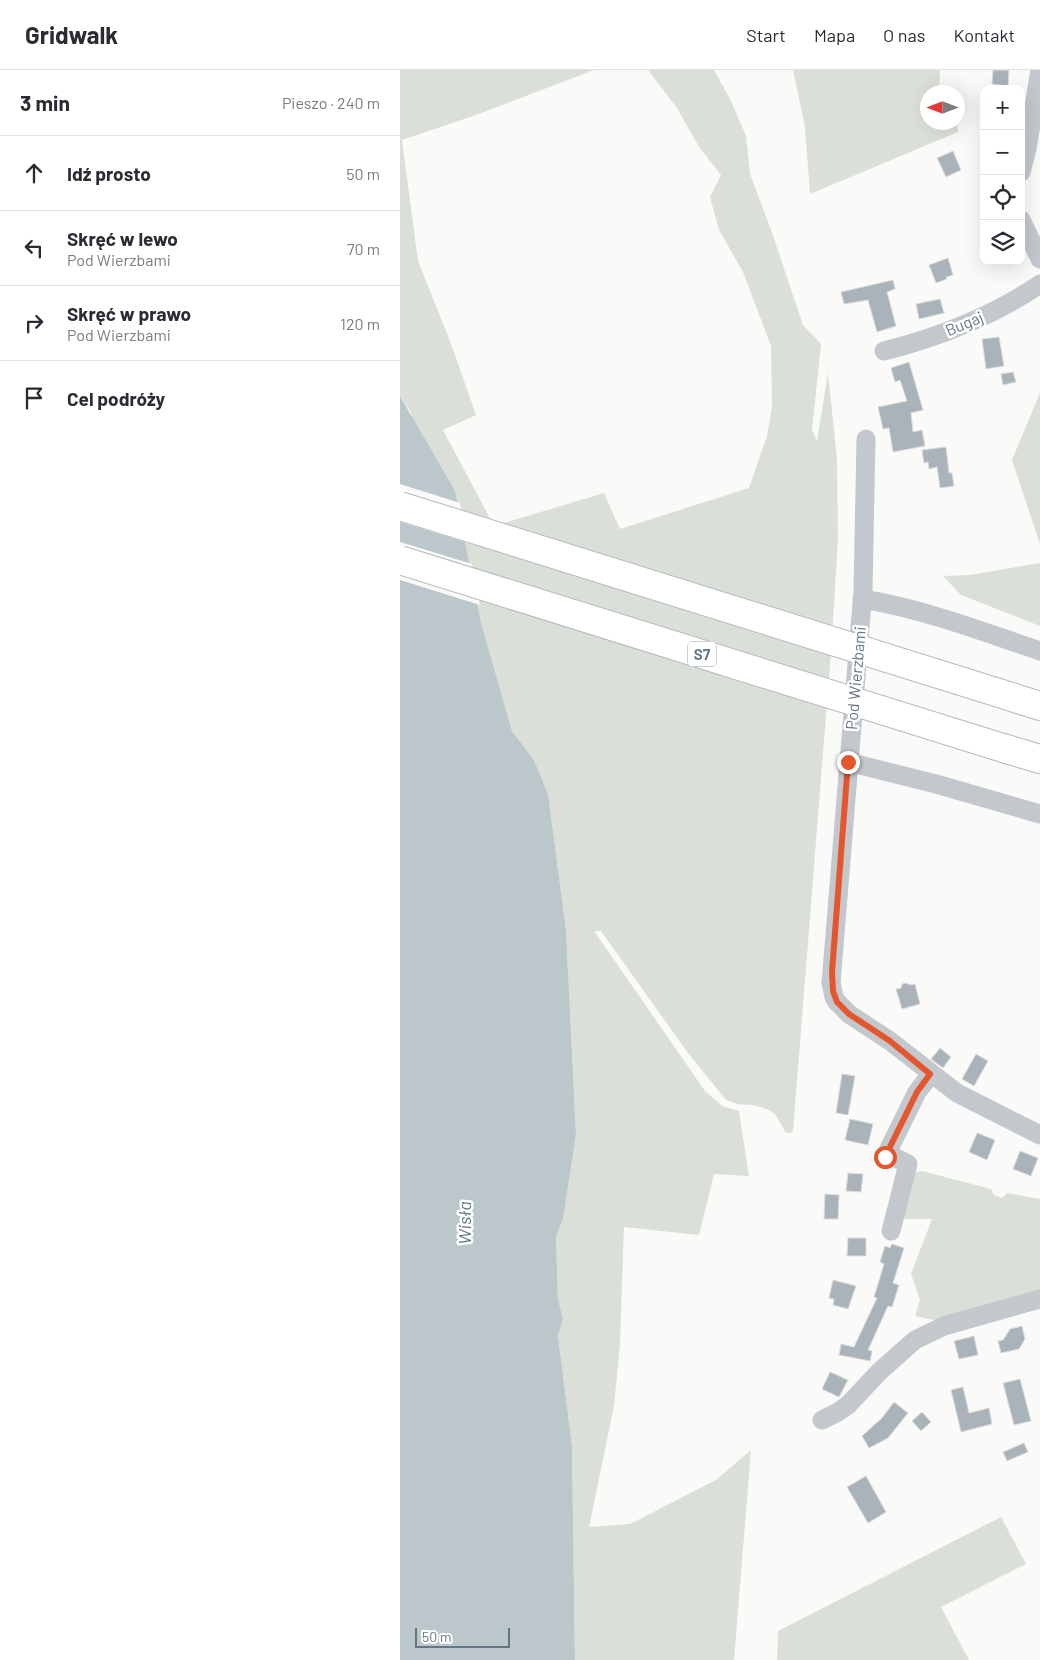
<!DOCTYPE html>
<html lang="pl">
<meta charset="utf-8">
<style>
body{margin:0;font-family:Barlow,sans-serif;background:#f2f2f3;color:#2b2b33}
.controls{position:absolute;right:15px;top:15px;display:grid;overflow:hidden;border-radius:10px;box-shadow:0 5px 20px #0002}
.controls button{width:45px;height:45px;display:grid;place-items:center;padding:0;border:0;border-bottom:1px solid #e1e1e2;background:#fff;color:#2b2b33;font:25px sans-serif}
.compass{position:absolute;left:520px;top:15px;width:45px;height:45px;border-radius:50%;background:#fff;box-shadow:0 5px 20px #0002;rotate:270deg}
.scale{position:absolute;left:15px;bottom:12px;width:95px;box-sizing:border-box;padding-left:5px;border:2px solid #657683;border-top:0;font-size:14px;line-height:18px;white-space:nowrap;color:#657683;-webkit-text-stroke:4px #fff;paint-order:stroke}
.stop{position:absolute;width:15px;height:15px;margin:-11px;border:4px solid #e4572e;border-radius:50%;background:#fff}
.stop.end{background:#e4572e;border-color:#fff;box-shadow:0 1px 5px #0008}
.list{margin:0;padding:0;list-style:none}
h2{display:flex;justify-content:space-between;align-items:center;height:65px;margin:0;padding:0 20px;font-size:21px}
h2 small{font-size:16px;font-weight:400;color:#7c7c81}
.list li{display:grid;grid-template-columns:32px 1fr auto;gap:15px;align-items:center;box-sizing:border-box;height:75px;padding:0 20px;border-top:1px solid #e1e1e2}
.list b{display:block;font-size:19px;white-space:nowrap}
.list p{margin:0;font-size:16px;white-space:nowrap;color:#7c7c81}
.list em{font-size:16px;font-style:normal;color:#7c7c81}
.icon{flex:none;width:28px;height:28px;fill:none;stroke:currentColor;stroke-width:2;stroke-linecap:round;stroke-linejoin:round}
.map{position:relative;flex:none;width:640px;height:1590px;overflow:hidden}
header{display:flex;align-items:center;gap:30px;box-sizing:border-box;height:70px;padding:0 25px;background:#fff;border-bottom:1px solid #e1e1e2}
header strong{font-size:24px}
nav{display:flex;gap:28px;margin-inline-start:auto;font-size:18px}
main{display:flex}
aside{flex:1;background:#fff}
.map>svg:first-child{display:block}
</style>
<header>
<strong>Gridwalk</strong>
<nav><a>Start</a><a>Mapa</a><a>O nas</a><a>Kontakt</a></nav>
</header>
<main>
<aside>
<h2>3 min<small>Pieszo · 240 m</small></h2>
<ul class="list">
<li><svg class="icon" aria-label="ahead" viewBox="0 0 24 24"><path d="M12 20V5M6 11l6-6 6 6"/></svg><div><b>Idź prosto</b></div><em>50 m</em></li>
<li><svg class="icon" aria-label="left" viewBox="0 0 24 24"><path d="M17 20v-9H6M10 6l-5 5 5 5"/></svg><div><b>Skręć w lewo</b><p>Pod Wierzbami</p></div><em>70 m</em></li>
<li><svg class="icon" aria-label="right" viewBox="0 0 24 24"><path d="M7 20v-9h11M14 6l5 5-5 5"/></svg><div><b>Skręć w prawo</b><p>Pod Wierzbami</p></div><em>120 m</em></li>
<li><svg class="icon" aria-label="arrive" viewBox="0 0 24 24"><path d="M6 21V4h12l-3 4 3 4H6"/></svg><div><b>Cel podróży</b></div></li>
</ul>
</aside>
<div class="map">
<svg width="640" height="1590" viewBox="0 0 640 1590">
<rect width="100%" height="100%" fill="#fafaf8"/>
<!-- green -->
<g fill="#dadfd7">
<path d="M0,0h194l-118,45 -74,25 16,121 32,80 26,74 -33,15 51,96 110,-33 16,36 129,-41 18,-52 5,-29 -1,-61 -28,-74 -24,-42 -9,-33 11,-22 -22,-28 -22,-39 -29,-38h66l16,29 16,37 4,38 21,56 32,95 18,19 -9,86 5,11 11,-68 9,87 1,80 -7,112 -38,479 -2,2h-5l-11,-19 -6,-4 -15,-5 -17,-1 -11,-4 -38,-47 -87,-122h-7l111,160 17,15 17,5 10,65 -35,-2 -15,61 -75,-8 -4,116 -6,63 -25,121 41,-3 86,-44 35,-30 -17,210h-159l-3,-214 -14,-110 5,-17 -5,-20 -2,-62 20,-103 -10,-204 -18,-136 -14,-34 -22,-29 -32,-112 -70,-208 -10,-15z"/>
<path d="M393,0h147l-1,20 13,2h-24v30l29,1 1,9 -148,62 -5,-67z"/>
<path d="M640,323v151l-28,-84z"/>
<path d="M640,493v63l-79,-31 -18,-19 27,-1z"/>
<path d="M522,1101l69,18 3,6 8,3 5,-5 33,6v96l-67,18 -40,7 -18,-4 5,-16 -9,-26 21,-55h-32l11,-46z"/>
<path d="M601,1447l25,47 -85,43 28,53h-192l1,-29z"/>
</g>
<!-- water -->
<path fill="#bbc7cb" d="M0,326l55,95 25,128 32,112 22,29 14,34 18,136 10,204 -13,84 -7,19 2,62 5,20 -5,17 14,110 3,214h-175z"/>
<!-- pier -->
<g fill="#fafaf8">
<path d="M0,414l60,19 8,40 -68,-21z"/>
<path d="M0,472l72,22 8,41 -80,-25z"/>
</g>
<!-- building -->
<g fill="#aab3b9" stroke="#dcdcda">
<path d="M593,0h16l-1,16 -16,-2z"/>
<path d="M553,81l8,19 -15,7 -9,-19z"/>
<path d="M548,188l5,17 -7,2 1,2 -11,4 -7,-18z"/>
<path d="M493,210l2,9 -8,3 9,34 -19,6 -9,-32 -24,4 -3,-12z"/>
<path d="M540,229l4,14 -25,6 -3,-15z"/>
<path d="M599,267l5,29 -18,3 -4,-30z"/>
<path d="M509,292l14,48 -12,3 2,19 9,-2 3,16 -32,6 -4,-24 -6,1 -5,-22 29,-6 -7,-21 -5,2 -4,-14z"/>
<path d="M613,302l3,10 -13,3 -2,-11z"/>
<path d="M546,377l3,26h3l2,13 -14,2 -3,-21 -8,2 -1,-7 -4,1 -2,-13z"/>
<path d="M507,913l3,2 5,-1 5,20 -18,5 -6,-20 5,-1 1,-4z"/>
<path d="M540,978l11,9 -8,11 -12,-9z"/>
<path d="M576,984l12,7 -14,25 -12,-7z"/>
<path d="M442,1004l13,2 -7,39 -12,-2z"/>
<path d="M450,1049l23,5 -5,21 -23,-5z"/>
<path d="M577,1063l18,7 -8,20 -18,-8z"/>
<path d="M620,1081l18,7 -7,18 -18,-7z"/>
<path d="M448,1103l15,1 -2,18 -15,-1z"/>
<path d="M425,1124l14,1 -1,24h-14z"/>
<path d="M448,1168h18v18h-19z"/>
<path d="M492,1174l12,4 -11,35 6,2 -7,22 -4,-1 -20,44 4,1 -2,10 -31,-6 2,-11 13,3 23,-49 -3,-1 10,-33 -4,-2 5,-16 5,2z"/>
<path d="M433,1210l23,6 -8,23 -15,-4 1,-6 -5,-1z"/>
<path d="M622,1256l3,13 -6,10 -18,4 -3,-12 5,-1 7,-11z"/>
<path d="M574,1266l4,19 -19,4 -5,-18z"/>
<path d="M430,1302l18,8 -9,17 -17,-8z"/>
<path d="M620,1309l11,42 -17,4 -11,-42z"/>
<path d="M563,1317l6,26 20,-5 3,16 -31,8 -10,-42z"/>
<path d="M494,1332l14,11 -20,25 -19,10 -7,-12 20,-18z"/>
<path d="M522,1342l9,10 -10,9 -9,-10z"/>
<path d="M624,1373l4,9 -21,9 -4,-9z"/>
<path d="M466,1406l20,36 -18,11 -21,-36z"/>
</g>
<g fill="none" stroke-linecap="round" stroke-linejoin="round">
<defs>
<g id="highway">
<path d="M599,623l41,13"/>
<path d="M603,678l37,11"/>
</g>
</defs>
<!-- highway casing -->
<use href="#highway" stroke="#b4b9bd" stroke-width="30"/>
<!-- minor -->
<g stroke="#c3c8cc" stroke-width="19">
<path d="M621,102l6,-23 13,-79"/>
<path d="M621,150l19,39"/>
<path d="M484,281c53,-13 111,-36 156,-67"/>
<path d="M466,369l-3,152 -31,380 -1,12 3,14 3,5 12,12 41,27 67,52 83,42"/>
<path d="M462,529c62,10 119,32 178,52"/>
<path d="M448,692l88,22 104,30"/>
<path d="M491,1161l17,-67 -12,-6 -11,-1 32,-65 14,-18"/>
<path d="M422,1350l16,-8 10,-7 32,-34 35,-31 29,-14 96,-27"/>
</g>
<!-- highway -->
<use href="#highway" stroke="#fff" stroke-width="28"/>
<defs>
<g id="highway-bridge">
<path d="M0,436l599,187"/>
<path d="M0,490l603,188"/>
</g>
</defs>
<!-- highway-bridge casing -->
<use href="#highway-bridge" stroke="#b4b9bd" stroke-width="30" stroke-linecap="butt"/>
<!-- highway-bridge -->
<use href="#highway-bridge" stroke="#fff" stroke-width="28"/>
</g>
<g fill="none" stroke-linecap="round" stroke-linejoin="round">
<!-- route -->
<path stroke="#e4572e" stroke-width="6" d="M448,692l-16,210 1,19 4,11 12,12 41,27 40,33 -13,18 -32,65"/>
</g>
<g text-anchor="middle" dominant-baseline="central" stroke-width="5" stroke-linejoin="round" paint-order="stroke">
<!-- shield labels -->
<rect fill="#fff" stroke="#939fa8" stroke-width="1" x="288" y="571.5" width="28" height="25" rx="4"/>
<g font-size="15" font-weight="bold" fill="#657683">
<text x="302" y="584">S7</text>
</g>
<!-- street labels -->
<g font-size="16" fill="#657683" stroke="#fff">
<text transform="translate(564 253) rotate(-23)">Bugaj</text>
<text transform="translate(455 608) rotate(-85)">Pod Wierzbami</text>
</g>
<!-- water labels -->
<g font-size="18" font-style="italic" fill="#60757c" stroke="#fff">
<text transform="translate(64 1153) rotate(-90)">Wisła</text>
</g>
</g>
</svg>
<div class="controls">
<button>+</button>
<button>−</button>
<button><svg class="icon" aria-label="locate" viewBox="0 0 24 24"><circle cx="12" cy="12" r="6"/><path d="M12 2v4M12 18v4M2 12h4M18 12h4"/></svg></button>
<button><svg class="icon" aria-label="layers" viewBox="0 0 24 24"><path d="M12 4l9 5-9 5-9-5zM3 14l9 5 9-5"/></svg></button>
</div>
<svg class="compass" viewBox="-18 -18 36 36"><path d="M0-13l5 13h-10z" fill="#e53935"/><path d="M0 13l5-13h-10z" fill="#7c7c81"/></svg>
<div class="scale">50 m</div>
<div class="stop" style="left:485px;top:1087px"></div>
<div class="stop end" style="left:448px;top:692px"></div>
</div>
</main>
